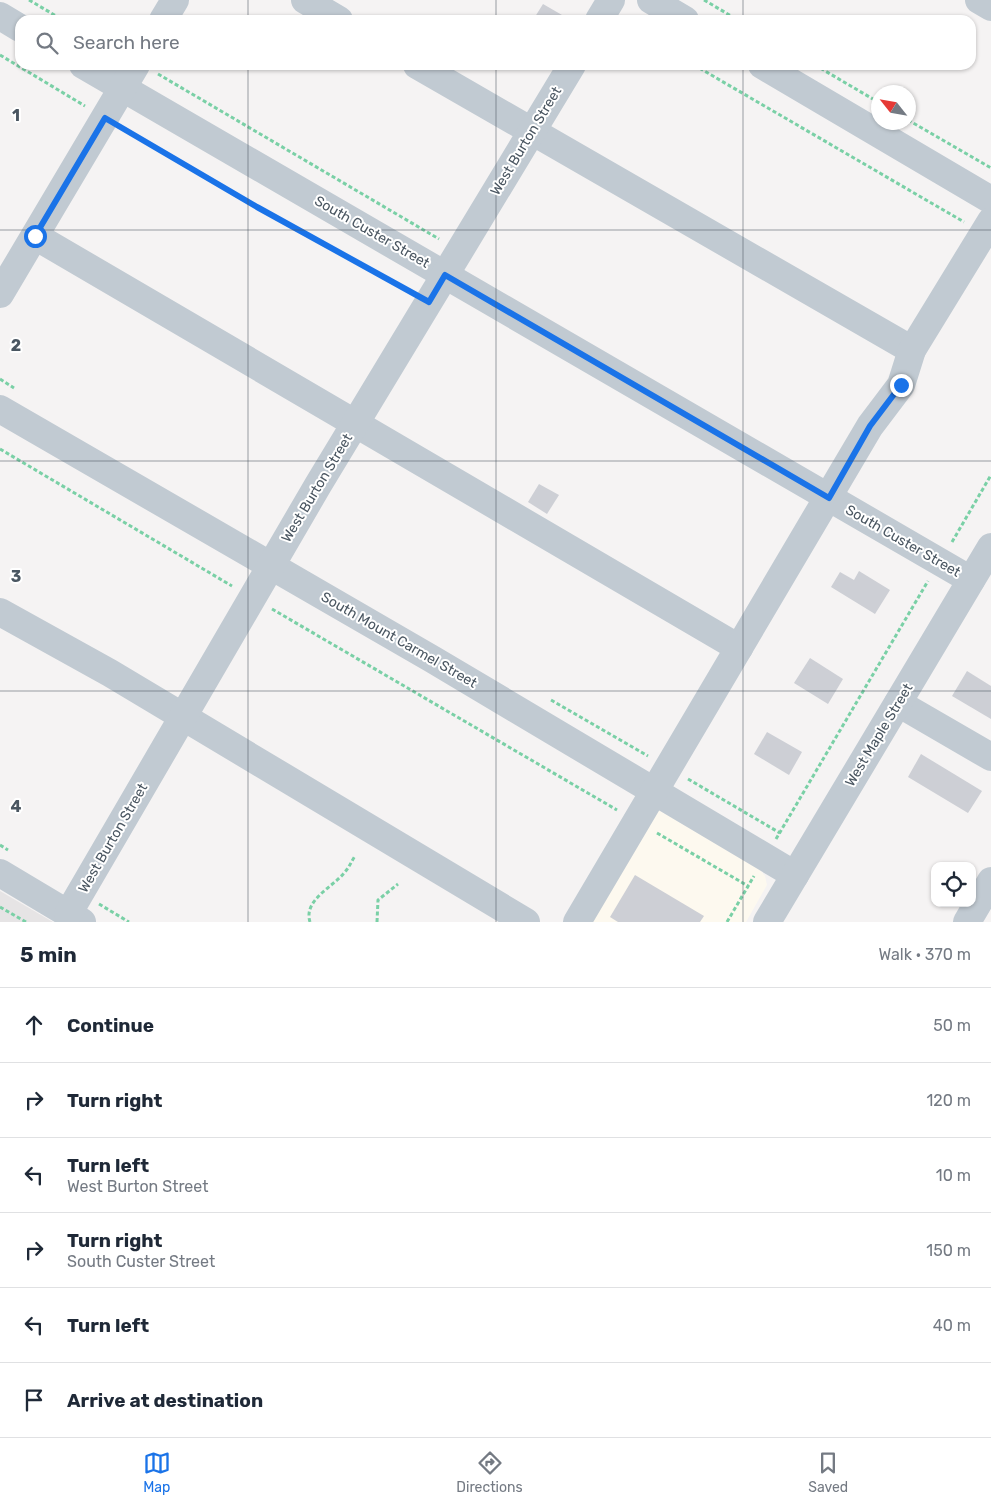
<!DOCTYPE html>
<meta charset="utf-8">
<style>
body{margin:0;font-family:Rubik,sans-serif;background:#f6f6f7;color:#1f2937}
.controls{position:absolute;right:15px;bottom:15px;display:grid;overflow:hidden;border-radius:10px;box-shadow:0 1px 4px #0004}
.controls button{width:45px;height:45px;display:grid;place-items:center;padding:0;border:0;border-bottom:1px solid #e0e1e3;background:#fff;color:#1f2937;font:25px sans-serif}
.compass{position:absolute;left:871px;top:85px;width:45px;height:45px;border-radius:50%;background:#fff;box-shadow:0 1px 4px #0004;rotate:301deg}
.stop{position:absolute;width:15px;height:15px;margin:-11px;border:4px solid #1a73e8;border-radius:50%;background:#fff}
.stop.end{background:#1a73e8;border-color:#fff;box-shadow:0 1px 5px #0008}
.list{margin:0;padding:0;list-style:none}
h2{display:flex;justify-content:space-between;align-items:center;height:65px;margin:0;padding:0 20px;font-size:21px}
h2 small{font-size:16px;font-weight:400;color:#747a83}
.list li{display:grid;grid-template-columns:32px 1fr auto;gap:15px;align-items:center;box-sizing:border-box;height:75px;padding:0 20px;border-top:1px solid #e0e1e3}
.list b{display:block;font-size:19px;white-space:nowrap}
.list p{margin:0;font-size:16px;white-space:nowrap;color:#747a83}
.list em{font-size:16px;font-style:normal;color:#747a83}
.icon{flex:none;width:28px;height:28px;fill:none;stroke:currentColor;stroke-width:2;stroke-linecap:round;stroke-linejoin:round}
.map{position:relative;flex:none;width:991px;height:922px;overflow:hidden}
.search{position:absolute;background:#fff;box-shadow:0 1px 4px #0004;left:15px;right:15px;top:15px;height:55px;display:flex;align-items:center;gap:12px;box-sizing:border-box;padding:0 18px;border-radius:15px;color:#747a83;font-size:19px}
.sheet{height:515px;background:#fff}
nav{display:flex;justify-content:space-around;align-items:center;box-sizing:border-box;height:70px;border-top:1px solid #e0e1e3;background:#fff;font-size:14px;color:#747a83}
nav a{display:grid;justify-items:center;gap:2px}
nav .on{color:#1a73e8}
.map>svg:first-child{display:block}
</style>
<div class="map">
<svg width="991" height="922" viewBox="0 0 991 922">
<rect width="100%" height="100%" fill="#f5f3f3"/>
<!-- commercial -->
<path fill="#fdf9ef" d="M643,801l116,68 6,7 2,9 -21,37h-176z"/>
<!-- education -->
<path fill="#e6e4e5" d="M0,891l53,31h-53z"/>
<!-- building -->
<g fill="#cdcfd5">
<path d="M543,4l19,11 -3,5h-26z"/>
<path d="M539,484l20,11 -12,19 -19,-12z"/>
<path d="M859,571l31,19 -15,24 -44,-27 9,-15 14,8z"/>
<path d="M810,658l33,21 -15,25 -34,-21z"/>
<path d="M967,671l24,15v33l-39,-23z"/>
<path d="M767,732l35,20 -13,23 -35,-21z"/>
<path d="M921,754l61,37 -14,22 -60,-36z"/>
<path d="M635,875l69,41 -4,6h-82l-8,-5z"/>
</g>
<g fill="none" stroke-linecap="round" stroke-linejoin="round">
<!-- path -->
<g stroke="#7ad0a6" stroke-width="3" stroke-dasharray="4 2.5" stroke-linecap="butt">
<path d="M29,0l34,20"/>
<path d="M704,0l34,20"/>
<path d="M0,55l85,51"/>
<path d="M694,65l270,157"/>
<path d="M815,65l63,37"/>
<path d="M158,74l281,165"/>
<path d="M908,120l83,48"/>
<path d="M125,130l132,77 152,84"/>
<path d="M0,379l14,9"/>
<path d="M0,449l232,137"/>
<path d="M952,542l39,-67"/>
<path d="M272,609l345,201"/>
<path d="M551,700l97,56"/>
<path d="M688,779l92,54"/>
<path d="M657,833l91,53"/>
<path d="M776,839l152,-258"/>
<path d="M0,845l8,5"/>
<path d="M99,904l30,18"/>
<path d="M0,907l26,15"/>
<path d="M310,922c-7,-22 23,-35 34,-49 5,-5 7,-11 11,-17"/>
<path d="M377,922l1,-22 20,-16"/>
<path d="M727,922l27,-46"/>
</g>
<!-- minor -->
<g stroke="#c1cad2" stroke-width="28">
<path d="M305,0l34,20"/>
<path d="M651,0l34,20"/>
<path d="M979,0l12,7"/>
<path d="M0,16l20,12"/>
<path d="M163,20l12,-20"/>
<path d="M599,20l12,-20"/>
<path d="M83,65l888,515"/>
<path d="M417,65l495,285"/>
<path d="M762,65l229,135"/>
<path d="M35,236l704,412"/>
<path d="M0,294l136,-229"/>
<path d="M0,409l432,250 363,216"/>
<path d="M0,612l110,61 416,249"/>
<path d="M898,703l93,54"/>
<path d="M0,873l82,49"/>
<path d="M68,914l250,-429 254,-420"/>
<path d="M577,922l293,-496 31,-41 11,-35 79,-129"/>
<path d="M767,922l224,-375"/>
<path d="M967,922l24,-41"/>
</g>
</g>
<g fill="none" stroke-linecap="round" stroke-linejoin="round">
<!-- route -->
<path stroke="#1a73e8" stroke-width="6" d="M35,236l70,-118 152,89 172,95 16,-27 384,223 41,-72 31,-41"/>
</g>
<!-- grid -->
<path fill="none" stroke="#4a5661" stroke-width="1" stroke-opacity="0.55" d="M248,0v20M496,0v20M743,0v20M248,65v857M496,65v857M743,65v857M0,230h991M0,461h991M0,691h991"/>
<g text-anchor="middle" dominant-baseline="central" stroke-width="4" stroke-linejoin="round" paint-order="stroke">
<!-- street labels -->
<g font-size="14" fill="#4a5661" stroke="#fff">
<text transform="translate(526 141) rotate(-59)">West Burton Street</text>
<text transform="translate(372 232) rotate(30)">South Custer Street</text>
<text transform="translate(317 488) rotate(-59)">West Burton Street</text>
<text transform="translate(903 541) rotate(30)">South Custer Street</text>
<text transform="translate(399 640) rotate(30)">South Mount Carmel Street</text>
<text transform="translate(879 735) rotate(-59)">West Maple Street</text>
<text transform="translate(113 838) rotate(-60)">West Burton Street</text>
</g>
</g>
<g font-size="16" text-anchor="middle" font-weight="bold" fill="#4a5661" stroke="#fff" stroke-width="4" stroke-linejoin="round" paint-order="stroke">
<text x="16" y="121">1</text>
<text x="16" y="351">2</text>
<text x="16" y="582">3</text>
<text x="16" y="812">4</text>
</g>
</svg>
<div class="controls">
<button><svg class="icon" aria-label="locate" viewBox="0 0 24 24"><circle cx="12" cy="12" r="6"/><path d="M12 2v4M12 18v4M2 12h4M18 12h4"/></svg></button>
</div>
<svg class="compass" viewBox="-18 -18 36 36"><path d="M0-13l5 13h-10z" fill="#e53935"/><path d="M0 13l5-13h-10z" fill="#747a83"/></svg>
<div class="stop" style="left:35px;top:236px"></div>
<div class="stop end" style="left:901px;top:385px"></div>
<div class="search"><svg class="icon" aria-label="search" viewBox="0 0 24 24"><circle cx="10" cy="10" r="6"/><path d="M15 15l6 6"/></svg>Search here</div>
</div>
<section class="sheet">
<h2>5 min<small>Walk · 370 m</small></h2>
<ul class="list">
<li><svg class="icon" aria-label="ahead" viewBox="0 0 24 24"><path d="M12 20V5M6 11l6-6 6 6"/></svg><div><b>Continue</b></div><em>50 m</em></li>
<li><svg class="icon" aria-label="right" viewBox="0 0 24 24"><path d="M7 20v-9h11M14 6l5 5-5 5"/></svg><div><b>Turn right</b></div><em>120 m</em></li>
<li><svg class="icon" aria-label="left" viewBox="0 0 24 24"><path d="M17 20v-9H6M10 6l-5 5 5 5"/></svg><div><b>Turn left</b><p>West Burton Street</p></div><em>10 m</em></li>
<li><svg class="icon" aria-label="right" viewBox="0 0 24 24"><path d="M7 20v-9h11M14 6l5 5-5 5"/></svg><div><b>Turn right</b><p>South Custer Street</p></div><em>150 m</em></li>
<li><svg class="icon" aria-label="left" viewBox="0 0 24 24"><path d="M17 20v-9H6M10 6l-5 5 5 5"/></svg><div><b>Turn left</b></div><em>40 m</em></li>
<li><svg class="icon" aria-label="arrive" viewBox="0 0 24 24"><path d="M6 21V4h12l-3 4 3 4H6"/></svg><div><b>Arrive at destination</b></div></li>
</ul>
</section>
<nav>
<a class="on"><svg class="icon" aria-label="map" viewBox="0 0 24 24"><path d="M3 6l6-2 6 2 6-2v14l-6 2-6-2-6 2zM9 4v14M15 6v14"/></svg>Map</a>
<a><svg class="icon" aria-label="directions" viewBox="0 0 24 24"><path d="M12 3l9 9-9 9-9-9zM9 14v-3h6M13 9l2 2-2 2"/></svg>Directions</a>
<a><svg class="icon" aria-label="saved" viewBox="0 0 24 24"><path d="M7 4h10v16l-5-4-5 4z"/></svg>Saved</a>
</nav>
